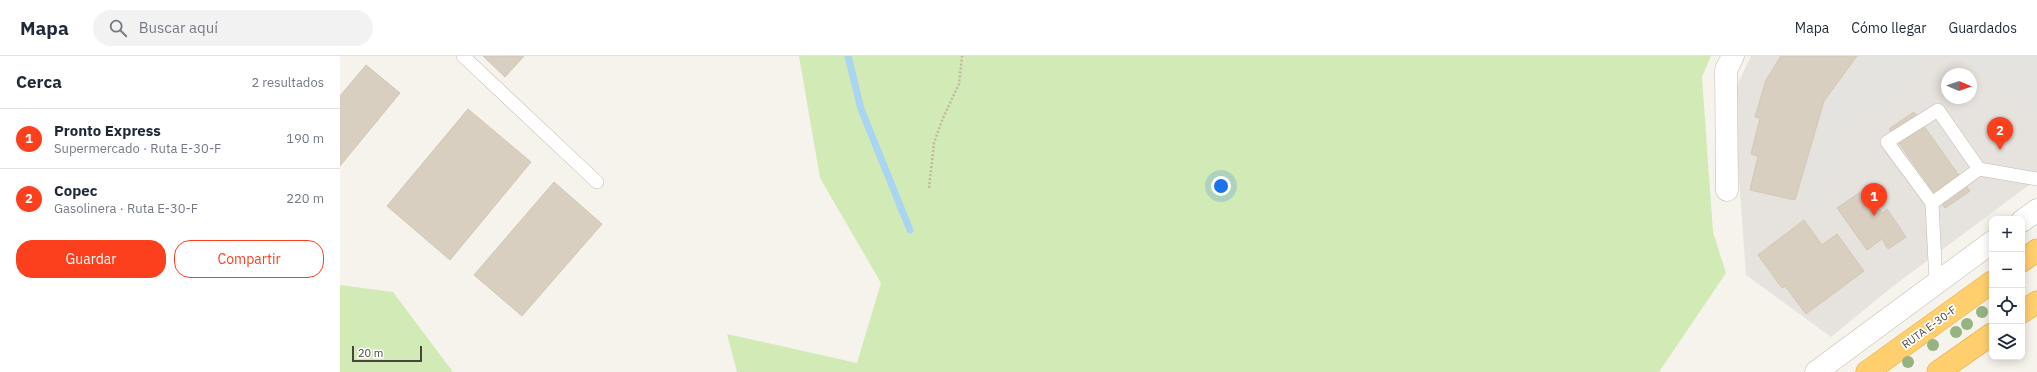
<!DOCTYPE html>
<html lang="es">
<meta charset="utf-8">
<style>
body{margin:0;font-family:"IBM Plex Sans",sans-serif;background:#f2f2f3;color:#1f2937}
.controls{position:absolute;right:12px;bottom:12px;display:grid;overflow:hidden;border-radius:8px;box-shadow:0 2px 10px #0003}
.controls button{width:36px;height:36px;display:grid;place-items:center;padding:0;border:0;border-bottom:1px solid #e0e1e3;background:#fff;color:#1f2937;font:20px sans-serif}
.compass{position:absolute;left:1601px;top:12px;width:36px;height:36px;border-radius:50%;background:#fff;box-shadow:0 2px 10px #0003;rotate:92deg}
.scale{position:absolute;left:12px;bottom:10px;width:70px;box-sizing:border-box;padding-left:4px;border:2px solid #4b4439;border-top:0;font-size:11px;line-height:14px;white-space:nowrap;color:#4b4439;-webkit-text-stroke:3px #fff;paint-order:stroke}
.you{position:absolute;left:881px;top:130px;width:14px;height:14px;margin:-10px;border:3px solid #fff;border-radius:50%;background:#1a73e8;box-shadow:0 0 0 6px #1a73e833}
.badge{display:grid;place-items:center;width:26px;height:26px;border-radius:50%;background:#fc3f1d;color:#fff;font-size:13px;font-weight:700}
.pin{position:absolute;translate:-50% -33px;filter:drop-shadow(0 1px 2px #0008)}
.pin::after{content:'';position:absolute;top:21px;width:14px;height:12px;background:inherit;clip-path:polygon(0 0,100% 0,50% 100%)}
.list{margin:0;padding:0;list-style:none}
h2{display:flex;justify-content:space-between;align-items:center;height:52px;margin:0;padding:0 16px;font-size:17px}
h2 small{font-size:13px;font-weight:400;color:#747a83}
.list li{display:grid;grid-template-columns:26px 1fr auto;gap:12px;align-items:center;box-sizing:border-box;height:60px;padding:0 16px;border-top:1px solid #e0e1e3}
.list b{display:block;font-size:15px;white-space:nowrap}
.list p{margin:0;font-size:13px;white-space:nowrap;color:#747a83}
.list em{font-size:13px;font-style:normal;color:#747a83}
.actions{display:flex;gap:8px;padding:12px 16px}
.actions a{flex:1;padding:9px 0;border:1px solid #fc3f1d;border-radius:16px;text-align:center;font-size:14px;color:#fc3f1d}
.actions .main{background:#fc3f1d;color:#fff}
.icon{flex:none;width:22px;height:22px;fill:none;stroke:currentColor;stroke-width:2;stroke-linecap:round;stroke-linejoin:round}
.map{position:relative;flex:none;width:1697px;height:316px;overflow:hidden}
header{display:flex;align-items:center;gap:24px;box-sizing:border-box;height:56px;padding:0 20px;background:#fff;border-bottom:1px solid #e0e1e3}
header strong{font-size:19px}
nav{display:flex;gap:22px;margin-inline-start:auto;font-size:14px}
.search{width:280px;height:36px;background:#f2f2f3;display:flex;align-items:center;gap:10px;box-sizing:border-box;padding:0 14px;border-radius:22px;color:#747a83;font-size:15px}
main{display:flex}
aside{flex:1;background:#fff}
.map>svg:first-child{display:block}
</style>
<header>
<strong>Mapa</strong>
<div class="search"><svg class="icon" aria-label="search" viewBox="0 0 24 24"><circle cx="10" cy="10" r="6"/><path d="M15 15l6 6"/></svg>Buscar aquí</div>
<nav><a>Mapa</a><a>Cómo llegar</a><a>Guardados</a></nav>
</header>
<main>
<aside>
<h2>Cerca<small>2 resultados</small></h2>
<ul class="list">
<li><span class="badge">1</span><div><b>Pronto Express</b><p>Supermercado · Ruta E-30-F</p></div><em>190 m</em></li>
<li><span class="badge">2</span><div><b>Copec</b><p>Gasolinera · Ruta E-30-F</p></div><em>220 m</em></li>
</ul>
<div class="actions"><a class="main">Guardar</a><a>Compartir</a></div>
</aside>
<div class="map">
<svg width="1697" height="316" viewBox="0 0 1697 316">
<rect width="100%" height="100%" fill="#f6f3ec"/>
<!-- industrial -->
<path fill="#e6e2dd" fill-rule="evenodd" d="M1411,0h286v123l-145,108 -61,50 -85,-62 -13,-181zM1607,18h24v24h-24z"/>
<!-- green -->
<g fill="#d2eab5">
<path d="M459,0h912l-9,21 11,155 13,41 -67,99h-922l-10,-38 130,29 24,-80 -61,-105z"/>
<path d="M0,229l53,7 60,80h-113z"/>
</g>
<!-- parking -->
<g fill="#e5e3e0">
<path d="M1521,0h63l-48,59 -15,-2 -22,17 -15,70 -24,-4 28,-93z"/>
<path d="M1622,0h75v54z"/>
</g>
<g fill="none" stroke-linecap="round" stroke-linejoin="round">
<!-- stream -->
<path stroke="#a9d4f2" stroke-width="7" d="M508,0l13,53 49,121"/>
</g>
<!-- building -->
<g fill="#d8cfc1" stroke="#d3c7b4">
<path d="M143,0h41l-19,21z"/>
<path d="M1441,0h76l-33,45 -29,99 -45,-10 8,-34 -7,-2 9,-36 -5,-1 11,-37z"/>
<path d="M26,9l34,28 -60,73v-70z"/>
<path d="M128,53l63,53 -81,98 -63,-54z"/>
<path d="M1574,56l56,79 -25,17 -56,-79z"/>
<path d="M214,126l48,42 -80,92 -48,-41z"/>
<path d="M1525,133l17,24 5,-4 19,28 -18,12 -6,-10 -15,11 -30,-42z"/>
<path d="M1464,164l18,25 15,-11 27,37 -58,43 -21,-28 -3,2 -24,-33z"/>
</g>
<g fill="none" stroke-linecap="round" stroke-linejoin="round">
<defs>
<g id="lane">
<path d="M123,0l134,126"/>
<path d="M1592,147l-45,-61 51,-32 41,59"/>
<path d="M1596,227l-4,-80 47,-34 58,10"/>
</g>
<g id="street">
<path d="M1387,134l-1,-120 7,-14"/>
<path d="M1682,165l15,-11"/>
<path d="M1476,316l176,-130"/>
</g>
<g id="highway">
<path d="M1682,205l15,-11"/>
<path d="M1682,256l15,-10"/>
<path d="M1527,316l125,-90"/>
<path d="M1598,316l54,-38"/>
</g>
</defs>
<!-- lane casing -->
<use href="#lane" stroke="#c2bbae" stroke-width="14"/>
<!-- street casing -->
<use href="#street" stroke="#c2bbae" stroke-width="23"/>
<!-- highway casing -->
<use href="#highway" stroke="#e0a43c" stroke-width="23"/>
<!-- path -->
<path stroke="#c4b79f" stroke-width="2.5" stroke-dasharray="2 2" stroke-linecap="butt" d="M589,132l5,-45 9,-25 16,-34 3,-28"/>
<!-- lane -->
<use href="#lane" stroke="#fff" stroke-width="13"/>
<!-- street -->
<use href="#street" stroke="#fff" stroke-width="22"/>
<!-- highway -->
<use href="#highway" stroke="#ffcf6e" stroke-width="22"/>
</g>
<!-- trees -->
<g fill="#97b381">
<circle cx="1642" cy="256" r="6"/>
<circle cx="1627" cy="268" r="6"/>
<circle cx="1616" cy="276" r="6"/>
<circle cx="1593" cy="289" r="6"/>
<circle cx="1568" cy="306" r="6"/>
</g>
<g text-anchor="middle" dominant-baseline="central" stroke-width="3.5" stroke-linejoin="round" paint-order="stroke">
<!-- street labels -->
<g font-size="11" fill="#4b4439" stroke="#fff">
<text transform="translate(1589 271) rotate(-36)">RUTA E-30-F</text>
</g>
</g>
</svg>
<div class="controls">
<button>+</button>
<button>−</button>
<button><svg class="icon" aria-label="locate" viewBox="0 0 24 24"><circle cx="12" cy="12" r="6"/><path d="M12 2v4M12 18v4M2 12h4M18 12h4"/></svg></button>
<button><svg class="icon" aria-label="layers" viewBox="0 0 24 24"><path d="M12 4l9 5-9 5-9-5zM3 14l9 5 9-5"/></svg></button>
</div>
<svg class="compass" viewBox="-18 -18 36 36"><path d="M0-13l5 13h-10z" fill="#e53935"/><path d="M0 13l5-13h-10z" fill="#747a83"/></svg>
<div class="scale">20 m</div>
<div class="you"></div>
<div class="pin badge" style="left:1534px;top:160px">1</div>
<div class="pin badge" style="left:1660px;top:94px">2</div>
</div>
</main>
